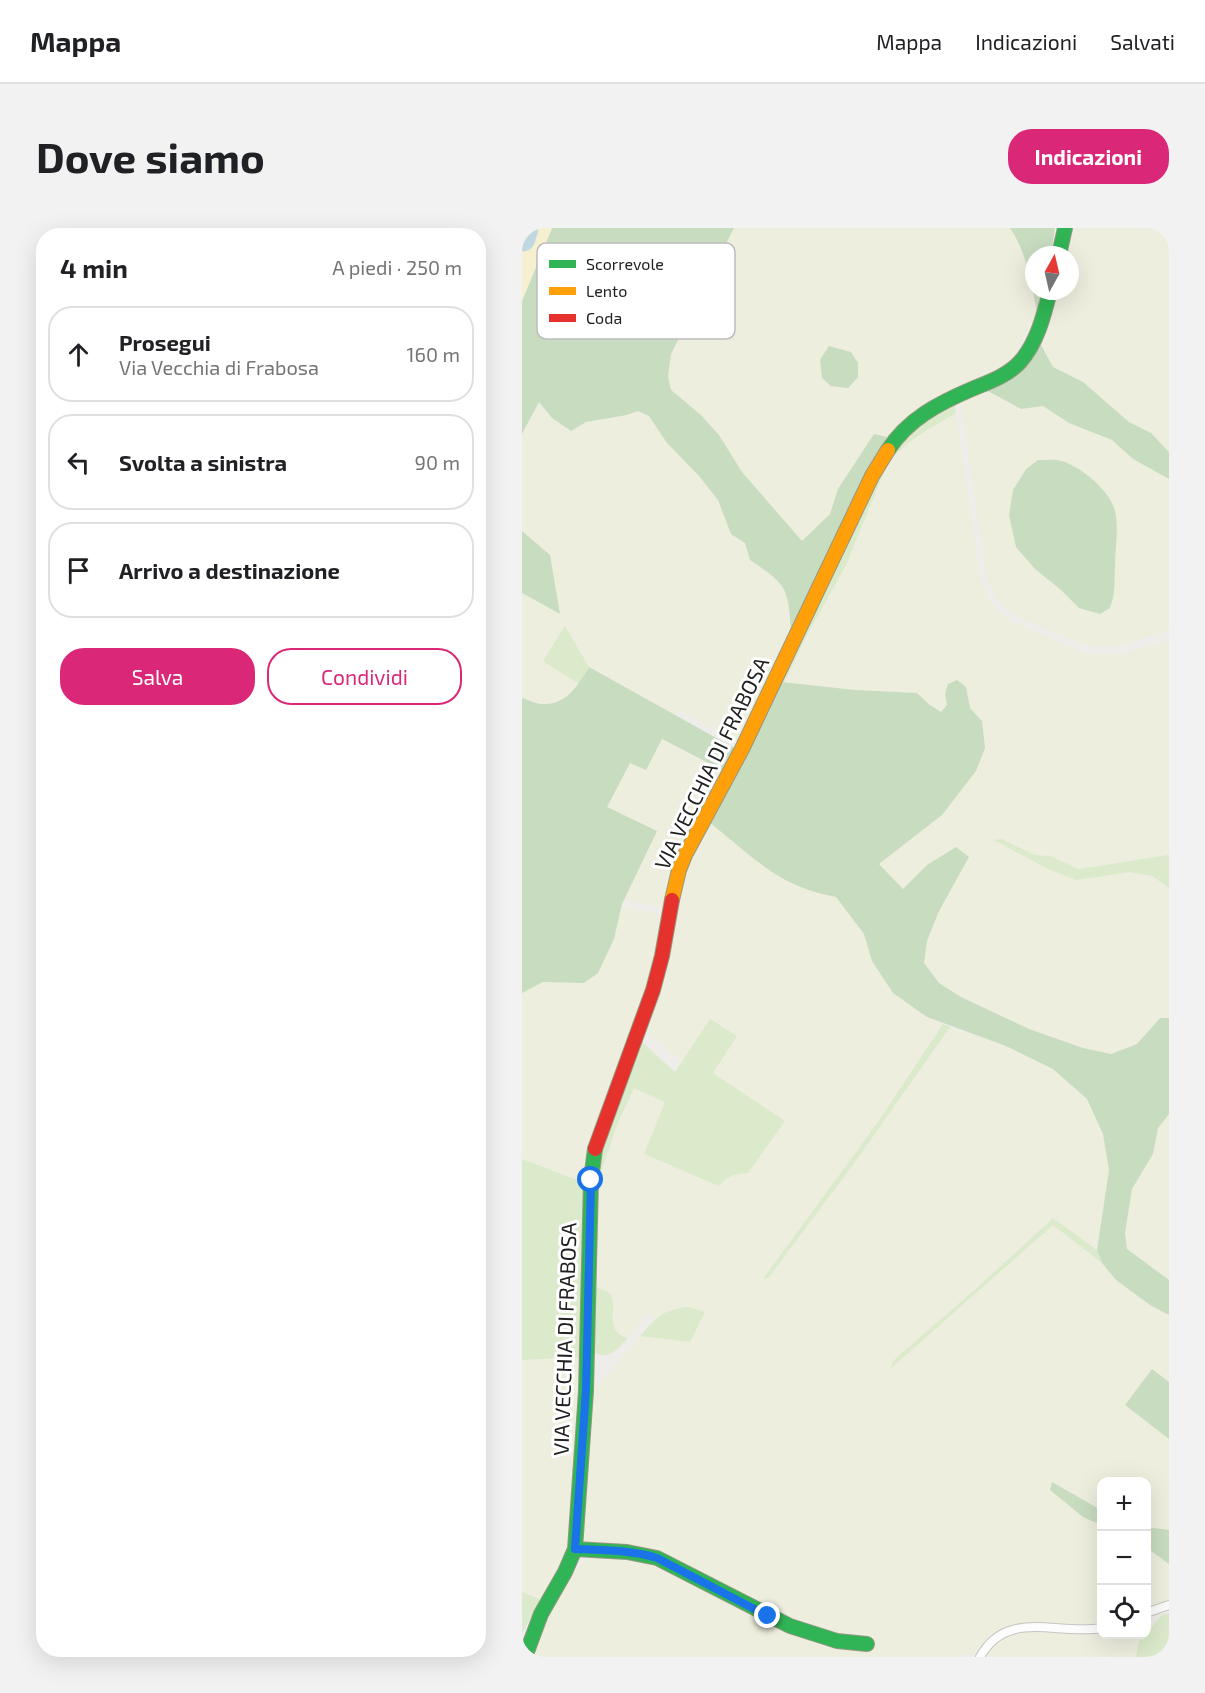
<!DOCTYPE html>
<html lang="it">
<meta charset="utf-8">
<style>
body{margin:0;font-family:"Exo 2",sans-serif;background:#f2f2f2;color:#202124}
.controls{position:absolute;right:18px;bottom:18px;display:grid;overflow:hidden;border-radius:12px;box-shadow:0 6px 24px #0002}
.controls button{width:54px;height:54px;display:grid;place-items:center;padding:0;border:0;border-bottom:2px solid #e0e0e0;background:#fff;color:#202124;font:30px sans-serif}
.compass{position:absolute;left:503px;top:18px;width:54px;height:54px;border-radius:50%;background:#fff;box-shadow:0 6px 24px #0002;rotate:8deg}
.stop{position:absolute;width:18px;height:18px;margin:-14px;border:4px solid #1a73e8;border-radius:50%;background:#fff}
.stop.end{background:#1a73e8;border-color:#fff;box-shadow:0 2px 6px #0008}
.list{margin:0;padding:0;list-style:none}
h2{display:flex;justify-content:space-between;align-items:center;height:78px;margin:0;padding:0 24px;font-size:26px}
h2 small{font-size:20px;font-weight:400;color:#757577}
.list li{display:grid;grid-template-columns:39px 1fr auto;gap:18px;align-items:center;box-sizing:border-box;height:96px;margin:0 12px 12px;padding:0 12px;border:2px solid #e0e0e0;border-radius:24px}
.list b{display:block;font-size:22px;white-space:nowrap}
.list p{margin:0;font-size:20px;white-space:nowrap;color:#757577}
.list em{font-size:20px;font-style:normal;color:#757577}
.actions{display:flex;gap:12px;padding:18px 24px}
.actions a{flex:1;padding:14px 0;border:2px solid #db2777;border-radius:24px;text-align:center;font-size:21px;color:#db2777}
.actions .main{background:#db2777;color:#fff}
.icon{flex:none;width:33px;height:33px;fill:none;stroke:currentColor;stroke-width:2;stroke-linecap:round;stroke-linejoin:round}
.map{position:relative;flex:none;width:647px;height:1429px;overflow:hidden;border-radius:24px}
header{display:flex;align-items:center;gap:36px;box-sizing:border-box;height:84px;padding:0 30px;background:#fff;border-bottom:2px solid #e0e0e0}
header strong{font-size:28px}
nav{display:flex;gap:33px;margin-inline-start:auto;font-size:21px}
.intro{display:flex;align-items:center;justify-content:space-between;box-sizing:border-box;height:144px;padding:0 36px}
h1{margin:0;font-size:42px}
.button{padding:15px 27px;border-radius:24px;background:#db2777;color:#fff;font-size:21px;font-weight:700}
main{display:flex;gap:36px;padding:0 36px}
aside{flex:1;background:#fff;border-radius:24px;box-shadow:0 6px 24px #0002}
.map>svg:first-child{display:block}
</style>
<header>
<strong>Mappa</strong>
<nav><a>Mappa</a><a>Indicazioni</a><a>Salvati</a></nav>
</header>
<div class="intro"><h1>Dove siamo</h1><a class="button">Indicazioni</a></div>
<main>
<aside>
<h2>4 min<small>A piedi · 250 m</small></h2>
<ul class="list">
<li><svg class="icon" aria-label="ahead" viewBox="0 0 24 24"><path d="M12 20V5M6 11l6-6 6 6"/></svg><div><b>Prosegui</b><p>Via Vecchia di Frabosa</p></div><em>160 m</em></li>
<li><svg class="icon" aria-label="left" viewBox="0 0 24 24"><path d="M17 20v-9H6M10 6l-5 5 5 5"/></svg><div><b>Svolta a sinistra</b></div><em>90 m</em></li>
<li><svg class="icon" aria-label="arrive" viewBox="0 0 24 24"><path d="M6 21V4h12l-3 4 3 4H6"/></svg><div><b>Arrivo a destinazione</b></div></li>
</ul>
<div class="actions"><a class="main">Salva</a><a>Condividi</a></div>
</aside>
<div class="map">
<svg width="647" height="1429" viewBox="0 0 647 1429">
<rect width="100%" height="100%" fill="#efedea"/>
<!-- farmland -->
<g fill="#edeede" fill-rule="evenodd">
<path d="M212,0h276l9,14 8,25 10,45 -25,48 -174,129 -8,25 -28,27 -60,-69 -23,-37 -18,-20 -30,-25 -2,-7 -1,-18 3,-12z"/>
<path d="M552,0h95v224l-18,-19 -22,-11 -46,-40 -30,-15 -13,-24 18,-52h12v-36h-3z"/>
<path d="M464,162l35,19 22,-3 26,17 43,17 21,19 36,20v151l-48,15 -15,2 -14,-1 -15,-4 -61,-26 -7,-5 -12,-12 -9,-17 -2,-9 -26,-172zM593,337v28l-36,15 -18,-18z"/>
<path d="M17,174l13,16 19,13 14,-9 42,-7 11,-4 11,5 18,27 32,33 19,24 13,34 14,9 5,17 24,17 10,11 5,16 2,27 -53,112 -59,-32 -3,5 -87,-49 -24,-41 -22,35 36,23 -17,18 -17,3 -23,-7v-105l38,20 -10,-58 -28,-24v-97z"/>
<path d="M434,185l25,168 9,21 6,7 15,12 69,30 11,3h24l14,-2 40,-12v215l-90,14 -29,-13 -15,-1 -33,-16 -7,1 53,29 28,11 54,-8 22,4 17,12v130h-9l-23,26 -26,10 -28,-6 -54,-19 -68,-32 -22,-14 -15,-20 3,-22 12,-30 -12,-46 -24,24 -24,-25 63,-49 43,-67 -3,-27 -12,-13 -4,-21 -21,7 3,11 -7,7 -11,-7 -14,-12 -61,-3 -71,-7 22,-46 40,-72 40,-98 7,-11 20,-18z"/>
<path d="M139,511l63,32 -60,137 -40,-9 32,-68 -49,-24 23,-45z"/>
<path d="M187,594l46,36 38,26 21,8 22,5 28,37 8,27 21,32 34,24 16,7 -65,98 -114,156 5,-1 86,-115 95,-135 56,19 47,23 34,30 16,35 6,37 -12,79 -45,-32 -73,68 -85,74 -3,7 162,-143 49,39 14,17 34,25 19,10v67l-17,-13 -27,36 44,34v91l-22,-3 -1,-45h-44l-1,28 -49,-28 -1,8 32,27 18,8v100l-27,1 -39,-3 -21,2 -22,11 -15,19 -9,-1 -8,3h-430l15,-38 27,-44 11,-13 5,-3 12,-3h12l38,5 10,4 127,65 19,8 35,9 29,2v-10l-28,-2 -43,-14 -17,-6 -123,-64 -25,-5 -42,-4 -7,-3 -3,-7 10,-141 48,-57 50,6 15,-30 -16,-5 -8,1 -16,4 -10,7 -8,-6 -19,25 -7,-2 -5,-4 -3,-7 -2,-29 -3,-3 -14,-7 3,-108 3,-3 17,-50 9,-23 8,-14 31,14 -21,52 75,32 14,-12 15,-1 37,-52 -72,-48 24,-37 -27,-16 -28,42 -36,-31 19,-65 16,-83 8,-23z"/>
<path d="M100,679l41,8 -6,39 -69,230 -66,-25v-166l21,-11 41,1 30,-44z"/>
<path d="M647,886v166l-42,-31 -2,-16 7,-44 21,-35 5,-26z"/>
<path d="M57,1129l-11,186 -27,57 -19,-8v-232z"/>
<path d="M625,1320l22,16v38l-22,8z"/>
<path d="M508,1404l72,2 44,1 -8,8 -2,14h-150l9,-12 9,-6 13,-5z"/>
</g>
<!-- grass -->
<g fill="#daeaca">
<path d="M432,175l2,10c-26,16 -53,28 -70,54l-40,98 -40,72 -22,46 -3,-1 107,-224c17,-26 38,-42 66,-55z"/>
<path d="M43,398l24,41 -10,17 -36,-23z"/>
<path d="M480,611l33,16 15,1 29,13 90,-14v33l-17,-12 -22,-4 -54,8 -28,-11 -54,-29z"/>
<path d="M188,791l27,17 -24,37 72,48 -37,52c-13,0 -20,3 -29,13l-75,-32 21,-52 -31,-14 -17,37 -17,50 2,-22 40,-111 33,30z"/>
<path d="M421,796l7,3 -95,135 -86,115 -6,2 115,-157z"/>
<path d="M0,931l66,25 -9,173 -57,3z"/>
<path d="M531,990l44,32 5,13 -49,-38 -163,144 4,-9 85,-74z"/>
<path d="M72,1058c4,2 10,4 14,6 14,11 -8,38 20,46 -11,10 -17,22 -33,15z"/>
<path d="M167,1079l16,5 -15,30 -50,-6c15,-18 24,-27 49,-29z"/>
<path d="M0,1364l19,8 -19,33z"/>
<path d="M647,1385v44h-33l2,-14 24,-28z"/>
</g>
<!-- forest -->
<g fill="#c8dcc0">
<path d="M30,0h182l-63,126 -3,22 3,14 30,25 18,20 23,37 60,69 28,-27 8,-25 36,-55 13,3 -96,194c-3,-44 -4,-46 -41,-71l-5,-17 -14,-9 -13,-34 -19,-24 -32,-33 -18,-27 -11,-5 -11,4 -41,7 -15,9 -19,-13 -13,-16 -17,32v-133z"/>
<path d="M488,0h45l-4,27h-17v36h8l-5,21c-6,-29 -10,-59 -27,-84z"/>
<path d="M518,115l13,24 30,15 46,40 22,11 18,19v27l-36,-20 -21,-19 -43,-17 -26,-17 -22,3 -35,-19z"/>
<path d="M307,118l22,6 7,11v14l-10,11 -17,-2 -9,-8 -2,-18z"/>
<path d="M516,232c7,0 17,-1 24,1 19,6 48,29 53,50 4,19 0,36 0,55 -1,17 1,25 -5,42l-10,6 -21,-6 -18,-18 -26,-21 -19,-22 -7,-32 4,-25 13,-21z"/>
<path d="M0,303l28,24 10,59 -38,-21z"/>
<path d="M67,439l147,82 -12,22 -62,-32 -16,31 -16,-7 -23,44 50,24 -35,73 -8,35 -16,34 -14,10 -41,-1 -21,11v-295c7,2 16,7 24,6 21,0 33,-20 43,-37z"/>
<path d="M435,452l9,7 4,21 12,13 3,27 -9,23 -34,44 -63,49 24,25 24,-24 29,-18 13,10 -30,54 -12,30 -3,22 15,20 22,14 68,32 54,19 28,6 26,-10 23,-26h9v96l-11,14 -5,26 -21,35 -7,44 2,16 42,31v35l-19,-10 -34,-25 -14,-17 -5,-13 12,-80 -6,-36 -16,-35 -34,-30 -47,-23 -79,-29 -34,-24 -21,-32 -8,-27 -28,-37c-14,-3 -27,-6 -40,-12 -31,-13 -60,-42 -87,-63l72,-140 74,8 62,3 13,12 11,7 6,-7 -2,-11 3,-10z"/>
<path d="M630,1141l17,13v57l-44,-34z"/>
<path d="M530,1254l49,28v15l-18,-8 -33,-27z"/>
<path d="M624,1299l23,3v34l-22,-16z"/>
</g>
<!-- sand -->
<path fill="#f6f0d0" d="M0,0h30l-30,73z"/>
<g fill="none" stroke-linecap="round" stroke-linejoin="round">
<!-- river -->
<path stroke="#bfd7e0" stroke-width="27" d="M0,10l3,-10"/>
<defs>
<g id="lane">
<path d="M624,1385l23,-8"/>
<path d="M458,1429c27,-49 78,-21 122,-29"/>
</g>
<g id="fast">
<path d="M537,27l6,-27"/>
<path d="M366,222c20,-31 51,-47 84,-61 17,-7 35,-13 48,-27 17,-19 24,-47 30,-71"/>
<path d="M53,1321l52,3 30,6 133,68 47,15 30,3"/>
<path d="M3,1429l16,-43 24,-42 10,-23 11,-158 5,-211 4,-31"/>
</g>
<path id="slow" d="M150,672l7,-30 6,-15 57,-106 130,-273 16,-26"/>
<path id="jam" d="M73,921l58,-159 9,-34 10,-56"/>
</defs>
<!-- lane casing -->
<use href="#lane" stroke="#c6c5c4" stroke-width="10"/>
<!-- fast casing -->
<use href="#fast" stroke="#959882" stroke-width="16"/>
<!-- slow casing -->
<use href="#slow" stroke="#959882" stroke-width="16"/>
<!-- jam casing -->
<use href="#jam" stroke="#959882" stroke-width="16"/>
<!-- lane -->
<use href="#lane" stroke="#fdfcfc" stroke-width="8"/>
<!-- fast -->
<use href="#fast" stroke="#30b455" stroke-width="14"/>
<!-- slow -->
<use href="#slow" stroke="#ff9f0a" stroke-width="14"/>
<!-- jam -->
<use href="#jam" stroke="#e5322d" stroke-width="14"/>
</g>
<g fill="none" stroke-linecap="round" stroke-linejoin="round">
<!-- route -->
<path stroke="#1a73e8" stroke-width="8" d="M69,952l-5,210 -11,159c27,1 56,1 82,9l111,58"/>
</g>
<g text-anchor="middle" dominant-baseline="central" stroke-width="6" stroke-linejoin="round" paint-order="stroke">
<!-- street labels -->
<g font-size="21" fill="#212121" stroke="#fff">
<text transform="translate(189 535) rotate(-64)">VIA VECCHIA DI FRABOSA</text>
<text transform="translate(42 1111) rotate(-88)">VIA VECCHIA DI FRABOSA</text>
</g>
</g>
<!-- legend -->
<rect x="15" y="15" width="198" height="96" rx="9" fill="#fff" stroke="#bcbcbc" stroke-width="1.5"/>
<rect x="27" y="32" width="27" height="8" fill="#30b455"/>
<rect x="27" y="59" width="27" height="8" fill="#ff9f0a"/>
<rect x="27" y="86" width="27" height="8" fill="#e5322d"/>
<g font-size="16" fill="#212121">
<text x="64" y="42">Scorrevole</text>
<text x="64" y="69">Lento</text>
<text x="64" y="96">Coda</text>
</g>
</svg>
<div class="controls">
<button>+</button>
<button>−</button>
<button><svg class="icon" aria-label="locate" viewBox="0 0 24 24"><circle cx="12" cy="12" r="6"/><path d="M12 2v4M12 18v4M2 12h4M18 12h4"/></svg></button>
</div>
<svg class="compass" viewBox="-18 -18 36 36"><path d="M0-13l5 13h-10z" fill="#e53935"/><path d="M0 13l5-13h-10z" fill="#757577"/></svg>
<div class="stop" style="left:69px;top:952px"></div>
<div class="stop end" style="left:246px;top:1388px"></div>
</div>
</main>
